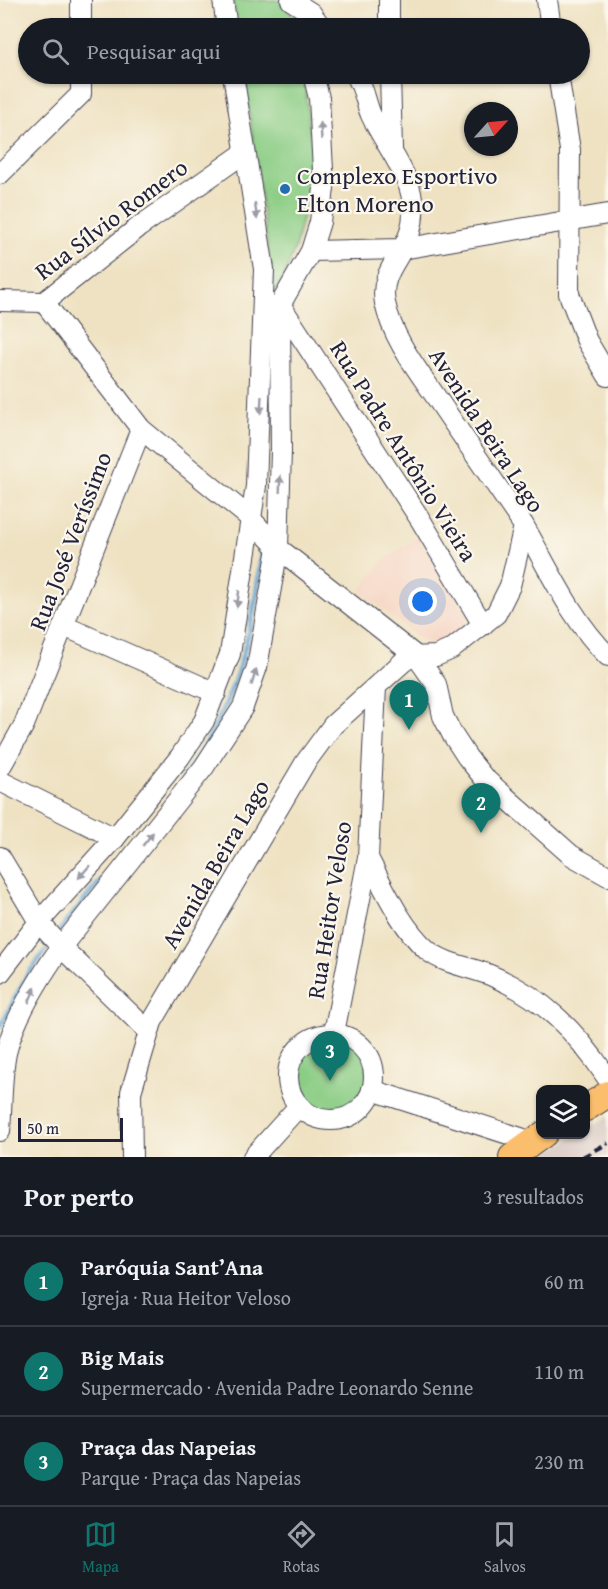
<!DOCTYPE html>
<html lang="pt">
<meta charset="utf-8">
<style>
body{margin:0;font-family:"Gentium Book Plus",serif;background:#242831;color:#f1f3f6}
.controls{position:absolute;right:18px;bottom:18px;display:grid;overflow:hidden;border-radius:12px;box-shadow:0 2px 4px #0004}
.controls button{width:54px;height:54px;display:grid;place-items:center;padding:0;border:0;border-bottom:2px solid #363941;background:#171b24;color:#f1f3f6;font:30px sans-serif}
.compass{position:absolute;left:464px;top:102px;width:54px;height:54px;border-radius:50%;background:#171b24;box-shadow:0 2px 4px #0004;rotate:63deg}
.scale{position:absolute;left:18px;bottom:15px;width:105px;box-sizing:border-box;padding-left:6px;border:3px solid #22223b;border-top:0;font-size:16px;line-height:21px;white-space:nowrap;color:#22223b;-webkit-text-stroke:4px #fbf7ec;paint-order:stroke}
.you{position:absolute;left:423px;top:602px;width:21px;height:21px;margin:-15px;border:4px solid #fff;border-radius:50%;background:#1a73e8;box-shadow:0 0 0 9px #1a73e833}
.badge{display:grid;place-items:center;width:39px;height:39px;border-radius:50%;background:#0f766e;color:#fff;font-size:20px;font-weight:700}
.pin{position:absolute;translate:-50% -50px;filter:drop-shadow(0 2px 3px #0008)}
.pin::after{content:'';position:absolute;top:32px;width:21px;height:18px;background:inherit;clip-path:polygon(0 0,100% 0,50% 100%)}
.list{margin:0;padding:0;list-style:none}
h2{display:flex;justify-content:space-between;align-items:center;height:78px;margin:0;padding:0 24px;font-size:26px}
h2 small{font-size:20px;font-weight:400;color:#9ea1a6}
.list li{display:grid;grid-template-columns:39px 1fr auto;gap:18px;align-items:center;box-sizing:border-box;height:90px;padding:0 24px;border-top:2px solid #363941}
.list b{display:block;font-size:22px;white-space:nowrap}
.list p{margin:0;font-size:20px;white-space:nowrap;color:#9ea1a6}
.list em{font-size:20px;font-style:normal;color:#9ea1a6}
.icon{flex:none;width:33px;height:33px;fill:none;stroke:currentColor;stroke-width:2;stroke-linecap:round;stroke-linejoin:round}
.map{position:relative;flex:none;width:608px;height:1157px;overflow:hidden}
.search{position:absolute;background:#171b24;box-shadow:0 2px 4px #0004;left:18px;right:18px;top:18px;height:66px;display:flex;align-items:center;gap:15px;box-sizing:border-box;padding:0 21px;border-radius:33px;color:#9ea1a6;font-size:22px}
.sheet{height:348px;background:#171b24}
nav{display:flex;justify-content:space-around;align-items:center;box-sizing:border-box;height:84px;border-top:2px solid #363941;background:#171b24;font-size:16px;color:#9ea1a6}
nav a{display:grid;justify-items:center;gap:3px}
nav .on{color:#0f766e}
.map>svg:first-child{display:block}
</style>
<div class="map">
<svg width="608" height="1157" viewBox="0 0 608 1157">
<rect width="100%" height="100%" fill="#fbf7ec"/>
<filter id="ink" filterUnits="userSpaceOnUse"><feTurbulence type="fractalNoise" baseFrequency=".0167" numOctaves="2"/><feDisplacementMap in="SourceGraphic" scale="12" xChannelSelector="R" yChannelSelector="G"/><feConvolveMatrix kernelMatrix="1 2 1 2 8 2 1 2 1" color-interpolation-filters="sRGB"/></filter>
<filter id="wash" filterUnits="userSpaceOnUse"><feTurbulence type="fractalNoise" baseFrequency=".008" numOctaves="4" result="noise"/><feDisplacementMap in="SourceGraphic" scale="24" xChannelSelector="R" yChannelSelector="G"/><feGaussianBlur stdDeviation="1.35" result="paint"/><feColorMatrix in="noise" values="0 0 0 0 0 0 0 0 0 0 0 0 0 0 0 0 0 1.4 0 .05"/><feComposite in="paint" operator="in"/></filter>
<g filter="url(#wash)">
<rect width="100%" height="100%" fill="#efe2c2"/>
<!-- built -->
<path fill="#f5d3c1" d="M418,537l48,76 -2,18 -12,9 -21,8 -71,-57 24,-31z"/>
<!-- industrial -->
<path fill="#d1c0bc" d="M608,1116v41h-68l37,-22 9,-1v-4z"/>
<!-- green -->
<g fill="#8bcd85" stroke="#567860" stroke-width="1.5">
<path d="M233,0h45l16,16 1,12h-58z"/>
<path d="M244,74h59l2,11 9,84 -19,80 -23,59 -2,-41z"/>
<circle cx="330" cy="1077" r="41"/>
</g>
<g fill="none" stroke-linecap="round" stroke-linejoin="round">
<!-- stream -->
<g stroke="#60a8d7" stroke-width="4.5">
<path d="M184,777c49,-68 71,-144 77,-227"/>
<path d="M59,931l56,-68"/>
<path d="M0,1027l26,-50 19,-26"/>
</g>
</g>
</g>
<g filter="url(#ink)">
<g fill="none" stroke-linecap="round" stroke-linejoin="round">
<defs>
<g id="minor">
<path d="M223,0l4,28"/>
<path d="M291,0l20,13 11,15"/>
<path d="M389,0v28"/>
<path d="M547,0l4,28"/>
<path d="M81,28v-28"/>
<path d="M390,74l2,75"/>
<path d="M558,74l12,76 -1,144 18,47 21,35"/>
<path d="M0,174l81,-80v-20"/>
<path d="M311,251l91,-2 206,-35"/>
<path d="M0,301l44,1 95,-75 105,-74"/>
<path d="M44,302l97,127 108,88 29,31 139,109 19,27 7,32 9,18 15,23 17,21 87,77 37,21"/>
<path d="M281,306l139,213 63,106"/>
<path d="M524,526c25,43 48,95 84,130"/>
<path d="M64,626l152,67"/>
<path d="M0,768l24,-43 117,-296"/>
<path d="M0,781l115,57"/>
<path d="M0,857l39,65 22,25 88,85"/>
<path d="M368,858c16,30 33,69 59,92 17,14 43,17 63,25 53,22 87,57 118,104"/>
<path d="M0,973l39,-51 76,-84 65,-81 24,-36 26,-67 26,-168 8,-217 -31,-195"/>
<path d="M334,1033l34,-175 8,-171"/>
<circle cx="331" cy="1077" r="43"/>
<path d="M372,1090l161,52"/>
<path d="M0,1131c2,-25 1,-53 6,-78 8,-35 34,-76 55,-106l143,-180 39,-60 14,-40 21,-119 3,-97 -1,-146 31,-54 9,-29 4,-34 -5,-90 -6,-24"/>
<path d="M132,1157l-1,-65 21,-70 153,-259 28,-38 70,-63 7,-5 26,-1 16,-7 44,-35 14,-28 14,-60c-27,-40 -55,-80 -82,-120 -21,-32 -49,-65 -57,-103 -6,-30 17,-45 25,-71 14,-46 -21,-78 -39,-117 -6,-14 -7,-29 -16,-41"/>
<path d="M253,1157l46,-51"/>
</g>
<g id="major">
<path d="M586,1108l22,-14"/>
<path d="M512,1157l32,-23"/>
</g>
</defs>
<!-- minor casing -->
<use href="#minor" stroke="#413f4f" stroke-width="22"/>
<!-- major casing -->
<use href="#major" stroke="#413f4f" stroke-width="28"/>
<!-- minor -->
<use href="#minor" stroke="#fff" stroke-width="20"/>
<!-- major -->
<use href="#major" stroke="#fabe6d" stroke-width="26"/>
<!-- rail -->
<path stroke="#22223b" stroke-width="4.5" stroke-dasharray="9 4.5" stroke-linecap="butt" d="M583,1157l25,-14"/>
</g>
<!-- one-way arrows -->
<defs><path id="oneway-solid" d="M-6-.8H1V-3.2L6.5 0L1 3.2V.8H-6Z" transform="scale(1.5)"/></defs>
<g fill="#9c9ca7">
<use href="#oneway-solid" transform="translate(321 131) rotate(-93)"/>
<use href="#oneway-solid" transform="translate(256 211) rotate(82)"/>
<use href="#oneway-solid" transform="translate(261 405) rotate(93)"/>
<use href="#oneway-solid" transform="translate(280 484) rotate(-88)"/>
<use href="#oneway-solid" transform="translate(238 599) rotate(98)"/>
<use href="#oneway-solid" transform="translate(254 677) rotate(-73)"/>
<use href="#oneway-solid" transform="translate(148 839) rotate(-52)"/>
<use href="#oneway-solid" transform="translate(84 872) rotate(132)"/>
<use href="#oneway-solid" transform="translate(32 995) rotate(-66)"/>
</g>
</g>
<!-- markers -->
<circle fill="#1f6fb2" stroke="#fbf7ec" stroke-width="2" cx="285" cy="189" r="6"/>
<g text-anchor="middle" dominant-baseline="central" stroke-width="4.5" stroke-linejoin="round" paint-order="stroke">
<!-- poi labels -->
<g font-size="24" fill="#22223b" stroke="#fbf7ec" text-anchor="start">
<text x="297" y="175">Complexo Esportivo<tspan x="297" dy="28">Elton Moreno</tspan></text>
</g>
<!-- street labels -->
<g font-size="24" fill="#22223b" stroke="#fbf7ec">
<text transform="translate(111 219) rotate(-37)">Rua Sílvio Romero</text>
<text transform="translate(487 430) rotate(57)">Avenida Beira Lago</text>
<text transform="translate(404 451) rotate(58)">Rua Padre Antônio Vieira</text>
<text transform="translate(70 541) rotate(-69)">Rua José Veríssimo</text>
<text transform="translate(215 864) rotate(-60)">Avenida Beira Lago</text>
<text transform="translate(329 910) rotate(-81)">Rua Heitor Veloso</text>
</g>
</g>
</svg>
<div class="controls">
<button><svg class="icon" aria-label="layers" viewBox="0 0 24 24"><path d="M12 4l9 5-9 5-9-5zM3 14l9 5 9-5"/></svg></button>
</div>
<svg class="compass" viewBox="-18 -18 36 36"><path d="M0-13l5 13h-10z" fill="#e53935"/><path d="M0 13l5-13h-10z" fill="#9ea1a6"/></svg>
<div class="scale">50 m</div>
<div class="you"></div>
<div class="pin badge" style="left:409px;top:730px">1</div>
<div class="pin badge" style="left:481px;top:833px">2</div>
<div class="pin badge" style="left:330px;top:1081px">3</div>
<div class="search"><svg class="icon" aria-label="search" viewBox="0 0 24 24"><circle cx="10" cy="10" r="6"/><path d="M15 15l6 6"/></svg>Pesquisar aqui</div>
</div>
<section class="sheet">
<h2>Por perto<small>3 resultados</small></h2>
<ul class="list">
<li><span class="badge">1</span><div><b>Paróquia Sant’Ana</b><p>Igreja · Rua Heitor Veloso</p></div><em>60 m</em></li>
<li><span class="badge">2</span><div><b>Big Mais</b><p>Supermercado · Avenida Padre Leonardo Senne</p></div><em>110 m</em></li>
<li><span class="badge">3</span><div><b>Praça das Napeias</b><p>Parque · Praça das Napeias</p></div><em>230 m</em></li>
</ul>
</section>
<nav>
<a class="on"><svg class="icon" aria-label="map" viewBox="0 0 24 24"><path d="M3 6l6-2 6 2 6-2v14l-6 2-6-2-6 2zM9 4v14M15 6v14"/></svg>Mapa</a>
<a><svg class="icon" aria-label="directions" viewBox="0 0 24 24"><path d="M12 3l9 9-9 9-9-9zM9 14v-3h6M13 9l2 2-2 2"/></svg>Rotas</a>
<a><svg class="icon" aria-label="saved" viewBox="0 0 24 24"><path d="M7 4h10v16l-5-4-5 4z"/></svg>Salvos</a>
</nav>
